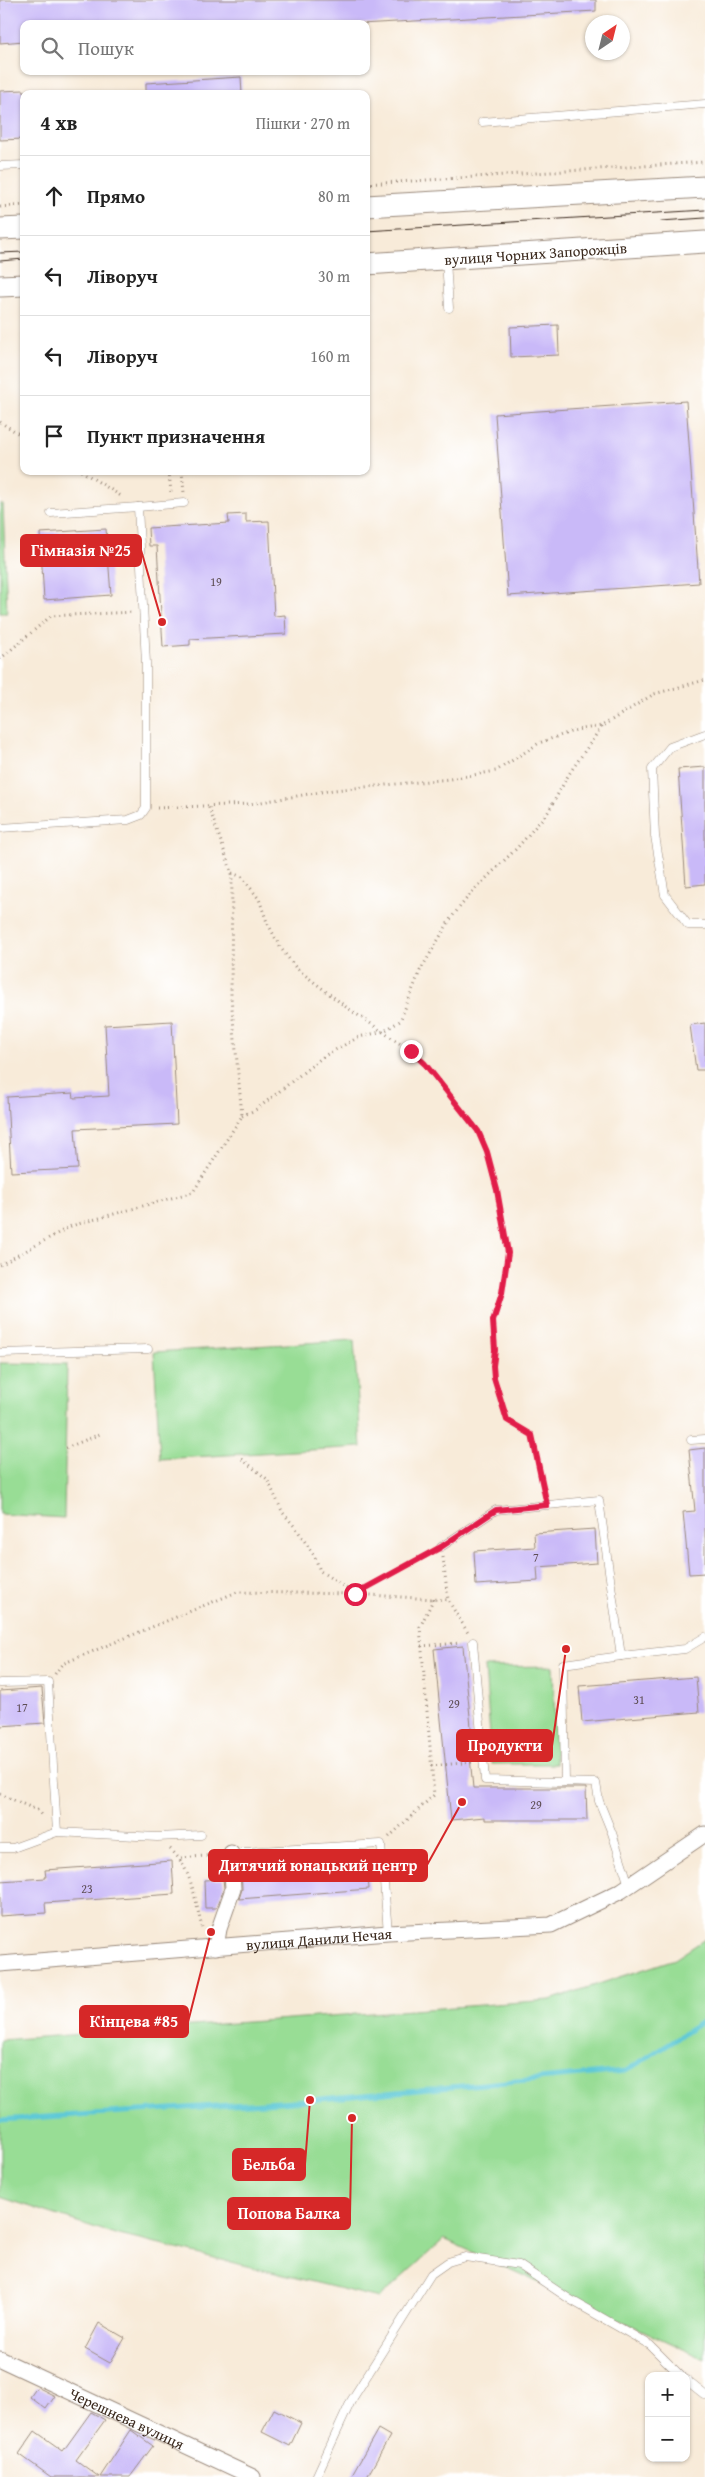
<!DOCTYPE html>
<html lang="uk">
<meta charset="utf-8">
<style>
body{margin:0;font-family:"Gentium Book Plus",serif;background:#f6f6f6;color:#222}
.controls{position:absolute;right:15px;bottom:15px;display:grid;overflow:hidden;border-radius:10px;box-shadow:0 1px 4px #0004}
.controls button{width:45px;height:45px;display:grid;place-items:center;padding:0;border:0;border-bottom:1px solid #e0e0e0;background:#fff;color:#222;font:25px sans-serif}
.compass{position:absolute;left:585px;top:15px;width:45px;height:45px;border-radius:50%;background:#fff;box-shadow:0 1px 4px #0004;rotate:35deg}
.stop{position:absolute;width:15px;height:15px;margin:-11px;border:4px solid #e11d48;border-radius:50%;background:#fff}
.stop.end{background:#e11d48;border-color:#fff;box-shadow:0 1px 5px #0008}
.list{margin:0;padding:0;list-style:none}
h2{display:flex;justify-content:space-between;align-items:center;height:65px;margin:0;padding:0 20px;font-size:21px}
h2 small{font-size:16px;font-weight:400;color:#767676}
.list li{display:grid;grid-template-columns:32px 1fr auto;gap:15px;align-items:center;box-sizing:border-box;height:80px;padding:0 20px;border-top:1px solid #e0e0e0}
.list b{display:block;font-size:19px;white-space:nowrap}
.list em{font-size:16px;font-style:normal;color:#767676}
.icon{flex:none;width:28px;height:28px;fill:none;stroke:currentColor;stroke-width:2;stroke-linecap:round;stroke-linejoin:round}
.map{position:relative;flex:none;width:705px;height:2477px;overflow:hidden}
.search{position:absolute;background:#fff;box-shadow:0 1px 4px #0004;left:20px;top:20px;width:350px;height:55px;display:flex;align-items:center;gap:12px;box-sizing:border-box;padding:0 18px;border-radius:10px;color:#767676;font-size:19px}
.panel{position:absolute;background:#fff;box-shadow:0 1px 4px #0004;left:20px;top:90px;width:350px;height:385px;border-radius:10px}
.map>svg:first-child{display:block}
</style>
<div class="map">
<svg width="705" height="2477" viewBox="0 0 705 2477">
<rect width="100%" height="100%" fill="#fff"/>
<filter id="ink" filterUnits="userSpaceOnUse"><feTurbulence type="fractalNoise" baseFrequency=".02" numOctaves="2"/><feDisplacementMap in="SourceGraphic" scale="10" xChannelSelector="R" yChannelSelector="G"/><feConvolveMatrix kernelMatrix="1 2 1 2 8 2 1 2 1" color-interpolation-filters="sRGB"/></filter>
<filter id="wash" filterUnits="userSpaceOnUse"><feTurbulence type="fractalNoise" baseFrequency=".0096" numOctaves="4" result="noise"/><feDisplacementMap in="SourceGraphic" scale="20" xChannelSelector="R" yChannelSelector="G"/><feGaussianBlur stdDeviation="1.12" result="paint"/><feColorMatrix in="noise" values="0 0 0 0 0 0 0 0 0 0 0 0 0 0 0 0 0 1.4 0 .05"/><feComposite in="paint" operator="in"/></filter>
<g filter="url(#wash)">
<rect width="100%" height="100%" fill="#f8ebd9"/>
<!-- green -->
<g fill="#98dd95" stroke="#6a845a">
<path d="M0,504h3l4,109h-7z"/>
<path d="M354,1340l7,107 -201,12 -6,-107z"/>
<path d="M0,1363l67,1 -3,154 -64,-4z"/>
<path d="M553,1666l3,98h-64l-7,-97z"/>
<path d="M705,1939v420l-261,-120 -65,59 -264,-64 -115,-37v-157l550,-40 125,-41z"/>
</g>
<g fill="none" stroke-linecap="round" stroke-linejoin="round">
<!-- stream -->
<path stroke="#5ec9d7" stroke-width="5" d="M0,2120l310,-20 316,-29 79,-51"/>
</g>
<g id="blocks">
<!-- building -->
<g fill="#c9b9f8">
<path d="M0,0h596v11l-236,13h-336v17l-24,2z"/>
<path d="M241,77l1,17h-96v-11z"/>
<path d="M24,90v49l-24,1v-49z"/>
<path d="M558,325l1,30 -48,2 -1,-30z"/>
<path d="M686,401l13,182 -191,13 -13,-182z"/>
<path d="M246,514v8l23,-1 5,95 11,-1 1,19 -96,5v6l-27,2 -6,-101h-8l-1,-18 81,-5 -1,-8z"/>
<path d="M106,529l5,66 -67,5 -4,-67z"/>
<path d="M705,767v117l-19,2 -8,-117z"/>
<path d="M172,1021l5,103 -102,5 3,40 -67,3 -4,-75 66,-4 1,5 35,-2 -4,-71z"/>
<path d="M705,1023v47h-9l-6,-45z"/>
<path d="M705,1448v125l-16,1 -6,-62 12,-1 -6,-61z"/>
<path d="M595,1529l2,34 -60,4 1,14 -62,4 -2,-34 61,-4 -1,-14z"/>
<path d="M463,1646l11,111h-4l3,31h113l1,32h-102v-3l-34,3 -17,-171z"/>
<path d="M696,1677l3,35 -117,10 -3,-36z"/>
<path d="M42,1688l3,35 -45,3v-35z"/>
<path d="M366,1852l3,37 -130,10 3,-10 -1,-27z"/>
<path d="M172,1861l2,33 -129,9 1,10 -46,3v-35l46,-3 -1,-8z"/>
<path d="M223,1879l1,9 -8,20h-11l-1,-28z"/>
<path d="M99,2323l26,15 -15,25 -25,-14z"/>
<path d="M37,2387l18,9 -9,13 -16,-12z"/>
<path d="M274,2409l27,14 -11,23 -28,-14z"/>
<path d="M91,2412l14,8 -29,40 23,17h-48l-32,-23 16,-23 28,20z"/>
<path d="M378,2429l12,7 -23,41h-16z"/>
<path d="M131,2430l22,16 -23,31h-30z"/>
</g>
</g>
</g>
<g filter="url(#ink)">
<use href="#blocks" fill-opacity="0" stroke="#9a8a7c" stroke-width="1"/>
<g fill="none" stroke-linecap="round" stroke-linejoin="round">
<defs>
<g id="service">
<path d="M482,122l223,-18"/>
<path d="M0,166l24,-1"/>
<path d="M446,260l3,48"/>
<path d="M51,513l87,-6"/>
<path d="M705,734l-35,13 -18,22 3,67 10,59 23,30h17"/>
<path d="M0,828l128,-8 13,-5 5,-7v-145l-8,-156 46,-4"/>
<path d="M0,1353l148,-4"/>
<path d="M691,1440l14,-1"/>
<path d="M441,1547l55,-37 103,-10 22,156 64,-7 20,-12"/>
<path d="M473,1642l12,138 111,3 3,18 13,32 17,52"/>
<path d="M0,1683l48,-1 9,150"/>
<path d="M565,1782l-2,-118 58,-8"/>
<path d="M0,1848h13l44,-16 100,5 44,-2"/>
<path d="M243,1852l138,-8 7,89"/>
<path d="M686,2380l19,15"/>
<path d="M316,2477l35,-76 80,-127 17,-12 17,-5 54,8 52,35 79,45 31,31"/>
</g>
<g id="minor">
<path d="M216,1947l3,-18 14,-40 -2,-36"/>
<path id="s1" d="M0,1964l388,-31 163,-8 70,-34 84,-57"/>
<path id="s2" d="M0,2359l253,118"/>
</g>
<g id="secondary">
<path d="M366,206l339,-19"/>
<path d="M0,229l24,-1"/>
<path id="s3" d="M366,264l339,-22"/>
<path d="M0,286l24,-1"/>
</g>
</defs>
<!-- service casing -->
<use href="#service" stroke="#9a8a7c" stroke-width="9"/>
<!-- minor casing -->
<use href="#minor" stroke="#9a8a7c" stroke-width="17"/>
<!-- secondary casing -->
<use href="#secondary" stroke="#9a8a7c" stroke-width="23"/>
<!-- path -->
<g stroke="#9a8a7c" stroke-width="3" stroke-dasharray="1 4" stroke-linecap="butt">
<path d="M366,184l339,-22"/>
<path d="M0,207l24,-2"/>
<path d="M0,422l24,15"/>
<path d="M81,471l40,25"/>
<path d="M169,471l2,22"/>
<path d="M182,471l2,22"/>
<path d="M0,659l51,-43 82,-4"/>
<path d="M157,808l92,-4 84,-14 117,-11 46,-8 43,-28 37,-13 26,-4 52,-32 51,-14"/>
<path d="M232,873l10,4 17,22 8,23 13,25 16,21 50,39 65,44 14,13 54,67 8,21 10,38 11,63 -6,40 -9,28 2,29 -2,15 1,13 13,42 25,15 12,58"/>
<path d="M242,1116l15,-7 67,-53 35,-19 25,-6 16,-10 20,-50 31,-53 21,-26 45,-44 31,-36 21,-38 33,-48"/>
<path d="M0,1265l71,-39 122,-34 49,-76 -11,-119 1,-124 -24,-68"/>
<path d="M66,1448l34,-14"/>
<path d="M242,1459l25,20 16,34 13,15 19,29 5,14 35,23 77,-42"/>
<path d="M443,1557l5,43 20,33"/>
<path d="M421,1646l40,-3"/>
<path d="M55,1674l7,-10 175,-72 118,2 93,6"/>
<path d="M431,1766l42,-4"/>
<path d="M0,1794l37,16 6,7"/>
<path d="M389,1837l45,-42 -14,-168 14,-29"/>
<path d="M170,1849c22,19 25,52 32,78"/>
<path d="M181,1858l34,-3"/>
</g>
<!-- service -->
<use href="#service" stroke="#fff" stroke-width="8"/>
<!-- minor -->
<use href="#minor" stroke="#fff" stroke-width="15"/>
<!-- secondary -->
<use href="#secondary" stroke="#fff" stroke-width="21"/>
<!-- tram -->
<g stroke="#3b2a1e" stroke-width="1">
<path d="M661,221l44,-3"/>
<path d="M366,231l339,-21"/>
<path d="M0,253l24,-1"/>
<path d="M0,261l24,-2"/>
</g>
</g>
</g>
<g fill="none" stroke-linecap="round" stroke-linejoin="round" filter="url(#ink)">
<!-- route -->
<path stroke="#e11d48" stroke-width="6" d="M355,1594l86,-47 55,-37 51,-5 -15,-70 -25,-15 -13,-42 -1,-12 2,-16 -2,-29 9,-28 6,-40 -11,-63 -10,-38 -9,-21 -53,-67 -14,-13"/>
</g>
<g text-anchor="middle" dominant-baseline="central" stroke-width="4" stroke-linejoin="round" paint-order="stroke">
<!-- number labels -->
<g font-size="12" fill="#5e4e54">
<text x="216" y="581">19</text>
<text x="536" y="1557">7</text>
<text x="639" y="1699">31</text>
<text x="454" y="1703">29</text>
<text x="22" y="1707">17</text>
<text x="536" y="1804">29</text>
<text x="87" y="1888">23</text>
</g>
<!-- street labels -->
<g font-size="15" fill="#3b2a1e" stroke="#fff">
<text stroke="none"><textPath href="#s3" startOffset="170">вулиця Чорних Запорожців</textPath></text>
<text stroke="none"><textPath href="#s1" startOffset="320">вулиця Данили Нечая</textPath></text>
<text stroke="none"><textPath href="#s2" startOffset="140">Черешнева вулиця</textPath></text>
</g>
</g>
<!-- callouts -->
<path fill="none" stroke="#d62828" stroke-width="2" d="M162 622L141 550M566 1649L552 1746M462 1802L427 1865M211 1932L188 2022M310 2100L305 2164M352 2118L350 2214"/>
<g fill="#d62828" stroke="#fff" stroke-width="2">
<circle cx="162" cy="622" r="5"/>
<circle cx="566" cy="1649" r="5"/>
<circle cx="462" cy="1802" r="5"/>
<circle cx="211" cy="1932" r="5"/>
<circle cx="310" cy="2100" r="5"/>
<circle cx="352" cy="2118" r="5"/>
</g>
<g fill="#d62828" stroke="#d62828" stroke-width="2">
<rect x="21" y="535" width="120" height="31" rx="5"/>
<rect x="457" y="1730" width="95" height="31" rx="5"/>
<rect x="209" y="1850" width="218" height="31" rx="5"/>
<rect x="80" y="2006" width="108" height="31" rx="5"/>
<rect x="233" y="2149" width="72" height="31" rx="5"/>
<rect x="228" y="2198" width="122" height="31" rx="5"/>
</g>
<g font-size="16" text-anchor="middle" font-weight="bold" fill="#fff">
<text x="81" y="556">Гімназія №25</text>
<text x="505" y="1751">Продукти</text>
<text x="318" y="1871">Дитячий юнацький центр</text>
<text x="134" y="2027">Кінцева #85</text>
<text x="269" y="2170">Бельба</text>
<text x="289" y="2219">Попова Балка</text>
</g>
</svg>
<div class="controls">
<button>+</button>
<button>−</button>
</div>
<svg class="compass" viewBox="-18 -18 36 36"><path d="M0-13l5 13h-10z" fill="#e53935"/><path d="M0 13l5-13h-10z" fill="#767676"/></svg>
<div class="stop" style="left:355px;top:1594px"></div>
<div class="stop end" style="left:411px;top:1051px"></div>
<div class="search"><svg class="icon" aria-label="search" viewBox="0 0 24 24"><circle cx="10" cy="10" r="6"/><path d="M15 15l6 6"/></svg>Пошук</div>
<section class="panel">
<h2>4 хв<small>Пішки · 270 m</small></h2>
<ul class="list">
<li><svg class="icon" aria-label="ahead" viewBox="0 0 24 24"><path d="M12 20V5M6 11l6-6 6 6"/></svg><div><b>Прямо</b></div><em>80 m</em></li>
<li><svg class="icon" aria-label="left" viewBox="0 0 24 24"><path d="M17 20v-9H6M10 6l-5 5 5 5"/></svg><div><b>Ліворуч</b></div><em>30 m</em></li>
<li><svg class="icon" aria-label="left" viewBox="0 0 24 24"><path d="M17 20v-9H6M10 6l-5 5 5 5"/></svg><div><b>Ліворуч</b></div><em>160 m</em></li>
<li><svg class="icon" aria-label="arrive" viewBox="0 0 24 24"><path d="M6 21V4h12l-3 4 3 4H6"/></svg><div><b>Пункт призначення</b></div></li>
</ul>
</section>
</div>
